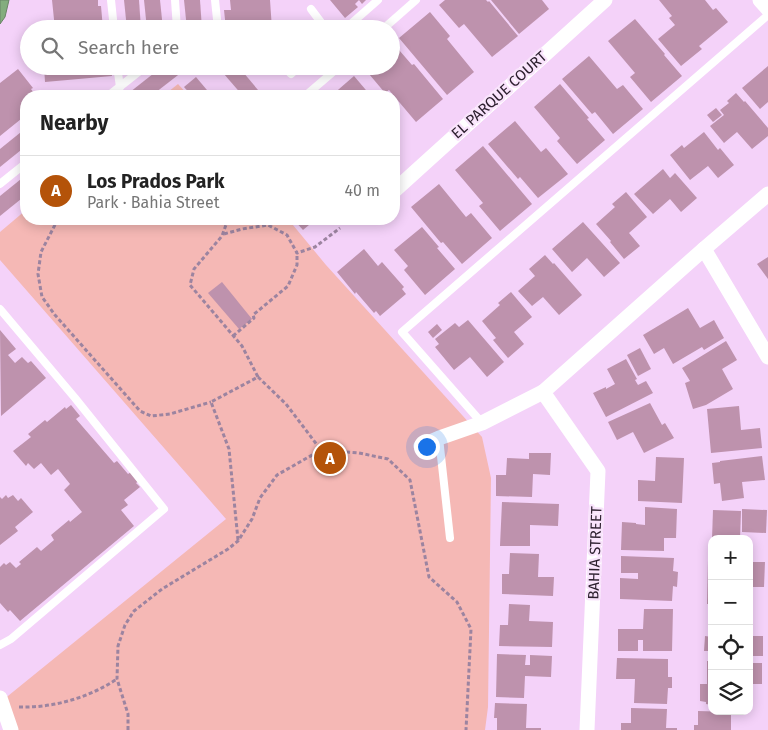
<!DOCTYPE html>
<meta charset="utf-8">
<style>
body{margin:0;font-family:"Fira Sans",sans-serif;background:#f6f6f6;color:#222}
.controls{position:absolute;right:15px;bottom:15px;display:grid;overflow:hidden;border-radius:10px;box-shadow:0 2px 12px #0003}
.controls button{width:45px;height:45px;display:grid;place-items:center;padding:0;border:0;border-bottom:1px solid #e0e0e0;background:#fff;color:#222;font:25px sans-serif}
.you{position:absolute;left:426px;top:446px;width:18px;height:18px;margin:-12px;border:4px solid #fff;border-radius:50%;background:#1a73e8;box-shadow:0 0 0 8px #1a73e833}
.badge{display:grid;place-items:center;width:32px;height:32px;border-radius:50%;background:#b45309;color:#fff;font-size:16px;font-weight:700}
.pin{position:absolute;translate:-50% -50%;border:2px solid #fff;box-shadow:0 1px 5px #0006}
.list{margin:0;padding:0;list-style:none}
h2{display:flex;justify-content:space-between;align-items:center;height:65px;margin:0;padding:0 20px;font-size:21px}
h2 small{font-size:16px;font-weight:400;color:#767676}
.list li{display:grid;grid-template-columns:32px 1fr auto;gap:15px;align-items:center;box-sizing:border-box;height:70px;padding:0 20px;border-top:1px solid #e0e0e0}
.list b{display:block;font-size:19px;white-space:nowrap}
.list p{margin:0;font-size:16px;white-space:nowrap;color:#767676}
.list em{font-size:16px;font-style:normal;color:#767676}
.icon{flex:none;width:28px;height:28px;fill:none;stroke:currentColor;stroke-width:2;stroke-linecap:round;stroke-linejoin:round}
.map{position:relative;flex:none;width:768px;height:730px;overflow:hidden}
.search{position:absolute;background:#fff;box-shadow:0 2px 12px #0003;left:20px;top:20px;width:380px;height:55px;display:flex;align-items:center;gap:12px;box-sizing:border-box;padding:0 18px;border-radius:28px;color:#767676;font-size:19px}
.panel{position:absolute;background:#fff;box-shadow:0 2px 12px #0003;left:20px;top:90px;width:380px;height:135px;border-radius:20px}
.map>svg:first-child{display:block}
</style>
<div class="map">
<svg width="768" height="730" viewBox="0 0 768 730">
<rect width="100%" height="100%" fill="#f4d2f9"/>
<!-- green -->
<g fill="#f5b8b5">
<path d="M178,84l11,12h-26z"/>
<path d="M26,210v9h262l38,46 156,172 9,41 -3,229 -3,23h-473l-9,-30 223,-181 -226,-259v-28z"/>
</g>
<!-- water -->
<path fill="#83ad7e" stroke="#698366" d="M0,0h9l-4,17 -5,7z"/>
<!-- building -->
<g fill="#be92ad">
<path d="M52,0h46v6h3l2,23h-48z"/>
<path d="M124,0h15l2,29h-14z"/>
<path d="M144,0h16l3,29h-16z"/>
<path d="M184,0h16l2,29h-15z"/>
<path d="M230,0h40l2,29h-46l-2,-19h7z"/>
<path d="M330,0h36l-4,4 -3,-4 -4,4 3,3 -13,11z"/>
<path d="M445,0h41l2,2 1,-1 29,35 -26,21 -28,-33 -5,4 -20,-23z"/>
<path d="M491,0h51l7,9 -30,25z"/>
<path d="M659,0h46l8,10 3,-2 12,14 -29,24 3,3 -21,17 -23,-27 17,-14 -6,-7 3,-2z"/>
<path d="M430,12l20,24 -3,3 27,33 -27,23 -48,-57z"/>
<path d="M635,19l30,35 -1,1 18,21 -31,26 -21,-25 5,-4 -27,-32z"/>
<path d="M393,43l19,22 2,-1 29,35 -27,23 -27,-32 -4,3 -21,-25 2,-2h25v-21z"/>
<path d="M589,56l28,33 6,-4 20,24 -30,25 -18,-22 -3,2 -30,-35z"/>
<path d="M44,66h67l1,10 -67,6z"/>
<path d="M163,66h14l5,6 -31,24h-26z"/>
<path d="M217,66h21l25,30h-20z"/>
<path d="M768,66v36l-8,7 -18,-21z"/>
<path d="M18,69l15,19 -2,1 5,7h-10v19l-26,21v-53z"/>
<path d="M354,76l17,20h-40z"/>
<path d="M196,77l16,19h-20l-8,-9z"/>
<path d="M560,84l29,34 -2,1 18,21 -28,24 -20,-23 3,-3 -26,-31z"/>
<path d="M736,93l8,9 1,-1 23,27v8l-16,13 -15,-17 -13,11 -14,-17 14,-11 -4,-5 9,-7 -2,-2z"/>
<path d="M716,108l6,7 -9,7 -6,-7z"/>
<path d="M515,121l26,31 5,-4 22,26 -30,24 -18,-21 -2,2 -30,-35z"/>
<path d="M26,128v18l-26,21v-18z"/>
<path d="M704,132l14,18 2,-2 14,17 -16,13 -10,-12 -18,14 -20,-25 12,-10 2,3z"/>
<path d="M483,146l49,58 -32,27 -21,-25 4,-3 -28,-33z"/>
<path d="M663,169l7,9 5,-5 22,25 -16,14 -11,-13 -17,15 -19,-20z"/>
<path d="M26,175v20l-26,21v-20z"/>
<path d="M439,184l27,33 5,-4 21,25 -30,26 -19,-22 -2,1 -30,-36z"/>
<path d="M626,192l21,25 -18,16 11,13 -16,13 -14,-17 1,-1 -15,-17 19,-17 -3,-3z"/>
<path d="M293,219h23l-13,11z"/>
<path d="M583,222l37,41 -16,14 -17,-19 -15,14 -20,-23z"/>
<path d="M422,227l17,20 -2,1 18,21 -30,26 -21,-25 4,-4 -14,-16z"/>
<path d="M364,249l14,17 4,-4 22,25 -2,2 4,5 -26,22 -4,-5 -2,2 -18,-21 -1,2 -18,-22z"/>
<path d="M545,255l8,9 1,-1 28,32 -23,20 -16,-18 -11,9 -14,-15 17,-15 -6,-7z"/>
<path d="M768,257v22l-11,-15z"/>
<path d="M222,282l30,37 -13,10 -31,-36z"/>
<path d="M511,292l21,25 -18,15 10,12 -16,14 -15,-18 3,-2 -14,-17 18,-16 -2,-2z"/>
<path d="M688,308l12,20 14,-8 10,18 -20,12 -2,-3 -29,17 -9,-16 -10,6 -11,-19z"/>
<path d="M468,320l36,42 -17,15 -17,-20 -16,13 -19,-23 4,-3 -4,-5 20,-16 4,4z"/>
<path d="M437,324l5,6 -9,8 -5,-6z"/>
<path d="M0,330l16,19 -8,6 7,8 7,-6 6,6 3,-2 15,17 -45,38z"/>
<path d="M726,341l11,19 -15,9 11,20 -27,16 -13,4 -8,-26 5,-2 -8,-13z"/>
<path d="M640,348l11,21 -13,7 -11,-21z"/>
<path d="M626,359l11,20 -2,1 3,5 8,-4 7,12 -47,24 -13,-24 13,-6v2l9,-5 -8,-15z"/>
<path d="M650,403l12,22 3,-2 9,15 -30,15 -11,-21 -16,8 -9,-18z"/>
<path d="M71,405l9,11 -4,3 38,44 3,-2 11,13 3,-2 8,9 -3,2 4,4 -16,13 4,5 -7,5 13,16 -114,95 -10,-11 -2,2 -8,-9v-36l4,-4 2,2 4,-3 6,6 5,-4 -2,-2 18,-15 4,4 13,-11 -3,-5 18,-15 1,2 12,-10 -18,-22 6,-6 -12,-15 -7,6 -10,-12 -7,6 -6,-6 -2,3 -13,-15 18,-14 -3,-3 17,-14 2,2 18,-15 1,2z"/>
<path d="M739,406l2,24 19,-2 2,20 -51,5 -4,-44z"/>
<path d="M529,453h22l-1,22 -17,-1 -1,23 -36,-1v-21h10l1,-17 22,1z"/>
<path d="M762,456l3,24 -23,2 2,16 -22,3 -2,-18 -6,1 -2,-21 8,-1v-1z"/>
<path d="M656,457l28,1 -2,45 -44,-2v-21l17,1z"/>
<path d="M6,495l2,3 5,-3 5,6 3,-3 12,14 -18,15 3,4 -18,14v-48l2,2z"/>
<path d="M502,502l57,2 -1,22 -28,-1v21h-30z"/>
<path d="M645,507l32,2 -1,29h-12v13l-43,-1 1,-28 14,1v1l9,1z"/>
<path d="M742,509l25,1 -1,23 -24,-1z"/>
<path d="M713,510l28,1 -1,28h-28z"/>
<path d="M510,553l29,1 -1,23h16l-1,19 -51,-2v-20h7z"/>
<path d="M621,556l53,2 -1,13 5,1 -1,15 -4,-1 -1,15 -52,-2v-21l18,1v-6h-17z"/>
<path d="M708,560h4v44h-5z"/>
<path d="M749,562h16l-1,25h-15z"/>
<path d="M509,604l21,1 -1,16 24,1 -1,25 -53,-1 1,-21h8z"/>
<path d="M644,609h29l-1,42h-29v-11h-5v11h-20v-22h25z"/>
<path d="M705,636l7,1v14h-8z"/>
<rect x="749" y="636" width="14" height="20"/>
<path d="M497,654l29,1 -1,10h5v-10l22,1 -1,21 -26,-1 -1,22 -28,-1z"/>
<path d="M617,658l51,1v18h4v11h-4l-1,16 -33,-1 1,-24h-19z"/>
<path d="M707,661h5v44l-6,-1v-2l-6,-1v-17h7z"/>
<rect x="749" y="663" width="13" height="21"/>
<path d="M495,703l32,1 -1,24h15v2h-44v-12h-3z"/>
<path d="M631,708l36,1 -1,19h11v2h-56v-7h10z"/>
<path d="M698,711l33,1v18h-37v-5h4z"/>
</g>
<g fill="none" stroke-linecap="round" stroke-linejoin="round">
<!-- path -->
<g stroke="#9c84a0" stroke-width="3" stroke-dasharray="4 2.5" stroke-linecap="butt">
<path d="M58,219l-17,33 -3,22 4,23 13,18 85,96 11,5 19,-2 41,-12"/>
<path d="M228,219l-6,17 -28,33 -4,16 52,61 16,31"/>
<path d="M224,234l18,-5 26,-4 19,10 10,18 18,-6 25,-19"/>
<path d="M233,336l21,-18 -1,-3 35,-29 9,-21v-12"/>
<path d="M238,540l-9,-91 -18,-47 47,-25 28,27 35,46"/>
<path d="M19,707c34,1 69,-9 98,-28"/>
<path d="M128,730v-16l-11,-35 1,-33 7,-21 9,-14 28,-22 66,-40 10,-8 14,-22 8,-21 17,-23 44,-25 38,3 29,6 22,21 19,97 28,25 14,27 -5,101"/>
</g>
<!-- service -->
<g stroke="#fff" stroke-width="8">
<path d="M111,0l3,29"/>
<path d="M175,0l2,29"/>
<path d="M215,0l3,29"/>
<path d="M311,9l15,20"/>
<path d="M345,29l33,-29"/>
<path d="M383,29l33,-29"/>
<path d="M117,66l3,21"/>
<path d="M283,66l8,8 9,-8"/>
<path d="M108,96l38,-30"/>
<path d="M305,96l35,-30"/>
<path d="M0,184l26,-21"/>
<path d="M0,309l75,89 89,111 -153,130 -11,6"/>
<path d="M482,423l-80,-91 366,-317"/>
<path d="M439,438l11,100"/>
</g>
<!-- minor -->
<g stroke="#fff" stroke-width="15">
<path d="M760,0l8,9"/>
<path d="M394,191l211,-191"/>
<path d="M704,249l64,108"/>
<path d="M543,392l55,79 -11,259"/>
<path d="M421,446l18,-8 43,-15 61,-31 161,-143 64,-55"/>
<path d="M0,698l11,32"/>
</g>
</g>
<g text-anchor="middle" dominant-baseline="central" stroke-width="4.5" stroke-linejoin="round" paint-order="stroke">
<!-- street labels -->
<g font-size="15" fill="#2d202f" stroke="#f9e4fc">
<text transform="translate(499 95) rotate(-42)">EL PARQUE COURT</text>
<text transform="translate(595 553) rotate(-88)">BAHIA STREET</text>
</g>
</g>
</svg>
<div class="controls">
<button>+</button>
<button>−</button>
<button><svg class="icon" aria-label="locate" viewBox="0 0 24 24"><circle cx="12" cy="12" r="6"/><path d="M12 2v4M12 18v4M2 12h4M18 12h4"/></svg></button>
<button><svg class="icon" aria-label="layers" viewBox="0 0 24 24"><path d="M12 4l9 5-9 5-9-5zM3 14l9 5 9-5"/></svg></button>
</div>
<div class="you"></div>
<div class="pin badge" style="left:330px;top:458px">A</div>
<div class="search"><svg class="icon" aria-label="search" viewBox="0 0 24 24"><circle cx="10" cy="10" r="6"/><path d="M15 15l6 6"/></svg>Search here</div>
<section class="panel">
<h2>Nearby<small></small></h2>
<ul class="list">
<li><span class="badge">A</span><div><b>Los Prados Park</b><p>Park · Bahia Street</p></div><em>40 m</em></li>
</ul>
</section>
</div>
